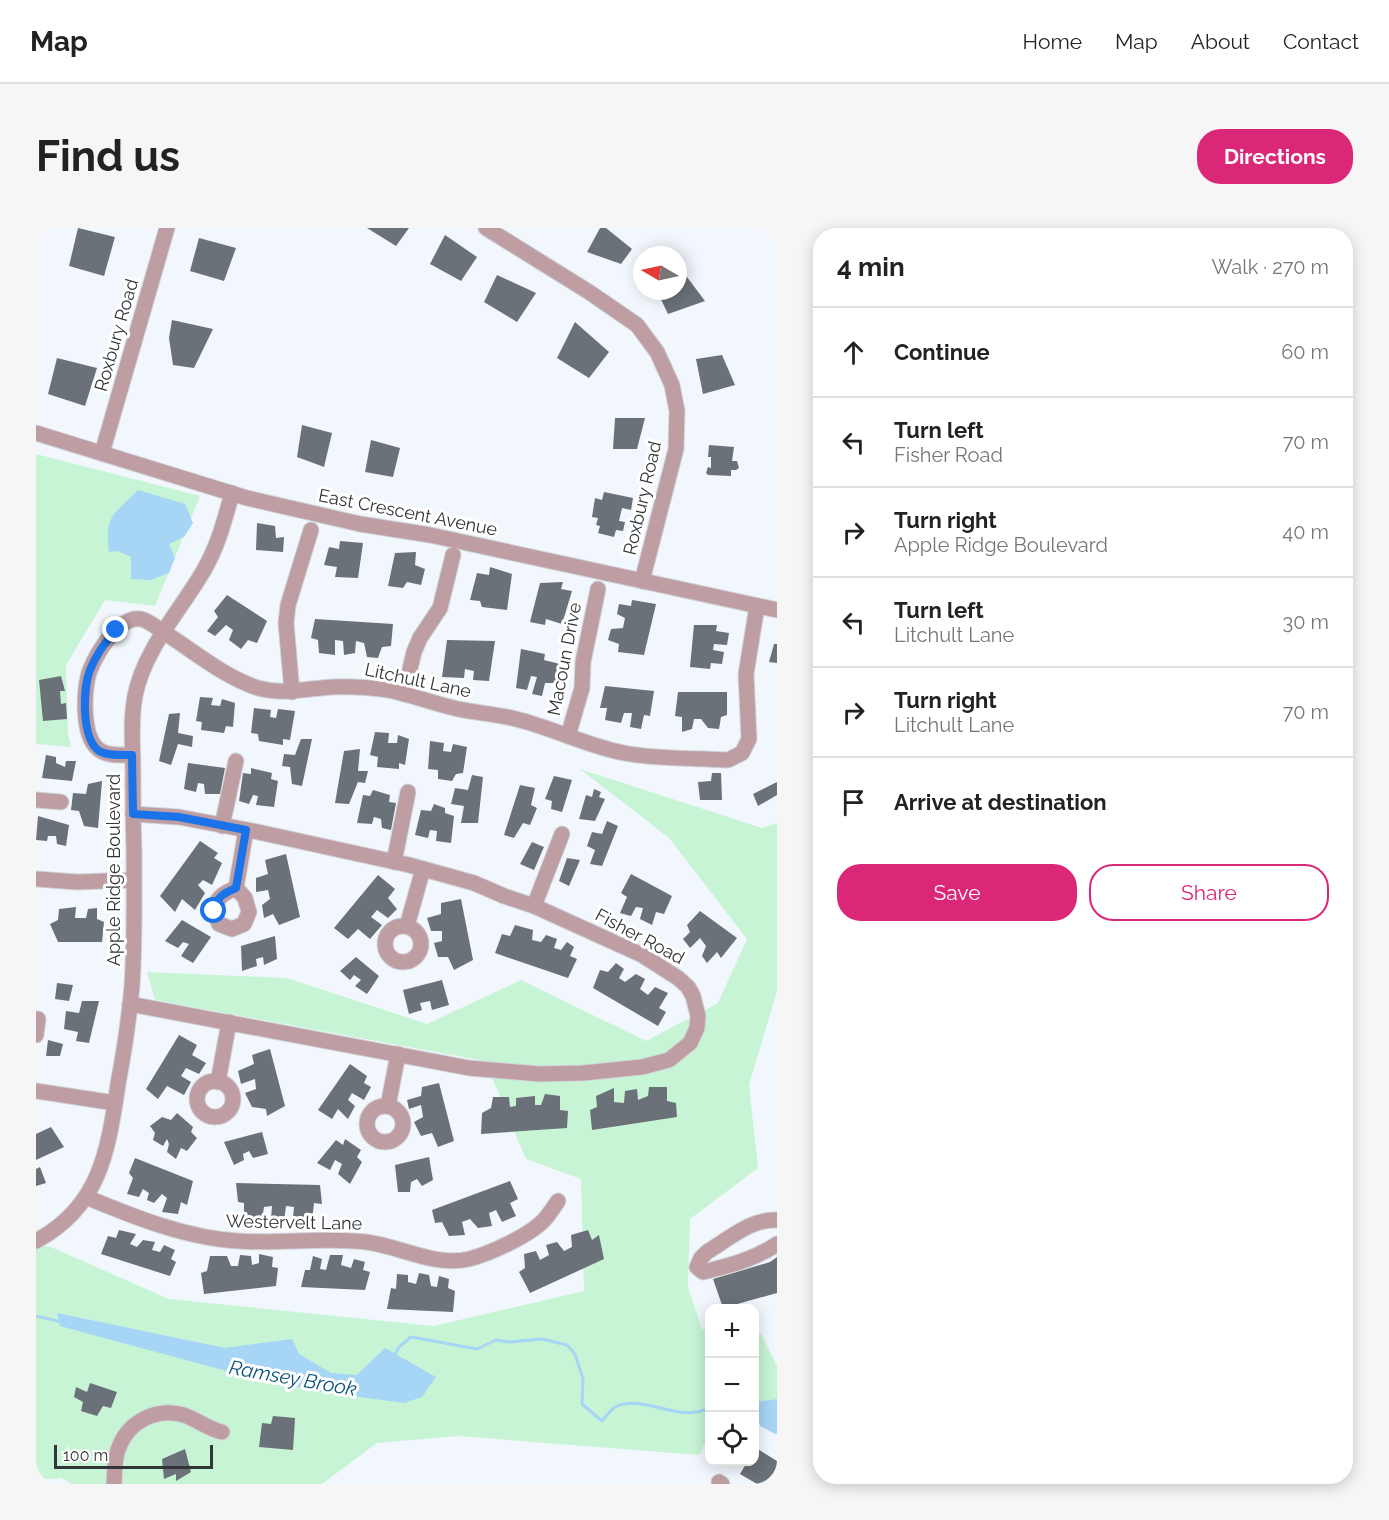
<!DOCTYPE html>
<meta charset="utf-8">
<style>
body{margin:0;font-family:Raleway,sans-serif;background:#f6f6f6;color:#222}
.controls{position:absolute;right:18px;bottom:18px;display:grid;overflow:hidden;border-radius:12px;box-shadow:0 3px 15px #0003}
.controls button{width:54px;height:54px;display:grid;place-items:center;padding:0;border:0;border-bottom:2px solid #e0e0e0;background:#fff;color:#222;font:30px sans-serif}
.compass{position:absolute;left:597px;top:18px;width:54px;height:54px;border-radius:50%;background:#fff;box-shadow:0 3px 15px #0003;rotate:279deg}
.scale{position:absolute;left:18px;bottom:15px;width:159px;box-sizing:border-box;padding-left:6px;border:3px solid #323538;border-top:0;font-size:16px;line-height:21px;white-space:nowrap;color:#323538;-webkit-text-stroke:4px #fff;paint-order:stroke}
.stop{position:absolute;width:18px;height:18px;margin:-14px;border:4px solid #1a73e8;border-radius:50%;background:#fff}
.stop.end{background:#1a73e8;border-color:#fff;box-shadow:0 2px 6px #0008}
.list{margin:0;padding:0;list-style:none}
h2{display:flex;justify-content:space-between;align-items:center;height:78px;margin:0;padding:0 24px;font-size:26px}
h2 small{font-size:20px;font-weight:400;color:#767676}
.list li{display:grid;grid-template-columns:39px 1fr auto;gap:18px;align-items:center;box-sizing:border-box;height:90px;padding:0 24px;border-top:2px solid #e0e0e0}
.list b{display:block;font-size:22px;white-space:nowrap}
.list p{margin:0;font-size:20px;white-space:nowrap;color:#767676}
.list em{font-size:20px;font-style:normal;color:#767676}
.actions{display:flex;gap:12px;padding:18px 24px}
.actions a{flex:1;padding:14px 0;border:2px solid #db2777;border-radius:24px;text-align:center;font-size:21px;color:#db2777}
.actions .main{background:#db2777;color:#fff}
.icon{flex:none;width:33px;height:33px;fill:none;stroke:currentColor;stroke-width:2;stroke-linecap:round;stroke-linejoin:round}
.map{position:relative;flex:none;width:741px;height:1256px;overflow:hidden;border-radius:24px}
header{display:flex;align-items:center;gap:36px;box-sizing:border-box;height:84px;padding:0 30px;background:#fff;border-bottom:2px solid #e0e0e0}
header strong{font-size:28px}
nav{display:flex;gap:33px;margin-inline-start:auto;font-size:21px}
.intro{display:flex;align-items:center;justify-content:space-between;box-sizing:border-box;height:144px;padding:0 36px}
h1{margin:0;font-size:42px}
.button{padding:15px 27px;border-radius:24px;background:#db2777;color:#fff;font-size:21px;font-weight:700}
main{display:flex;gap:36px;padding:0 36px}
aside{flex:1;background:#fff;border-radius:24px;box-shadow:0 3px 15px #0003}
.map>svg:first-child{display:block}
</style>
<header>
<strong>Map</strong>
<nav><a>Home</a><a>Map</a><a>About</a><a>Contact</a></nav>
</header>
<div class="intro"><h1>Find us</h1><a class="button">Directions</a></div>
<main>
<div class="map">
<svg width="741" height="1256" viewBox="0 0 741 1256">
<rect width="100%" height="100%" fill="#f2f7fe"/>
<!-- green -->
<g fill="#c7f4d5">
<path d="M0,226l164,42 -45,110 -50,-6 -39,65 2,68 3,14 -35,-3z"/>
<path d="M544,541l182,59 15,-5v168l-28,94 9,83 -68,51 -2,68 14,42 8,1 -1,104 -10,21 -241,-19 -81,7 -55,41h-250l-11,-6 -25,2v-235l15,2 118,52 265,27 150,-35 -3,-112 -55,-20 -41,-98 -330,-61 -8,-28 140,6 140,46 94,-44 125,61 72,-38 29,-64 -78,-101z"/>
<path d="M719,1105l6,1 16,32v33l-22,3z"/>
</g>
<!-- water -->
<g fill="#a7d5f5">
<path d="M102,262l47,14 8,19 -9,14 -15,7 6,14 -6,15 -18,7 -20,-1v-22l-13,-6 -9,1c-5,-36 5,-38 29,-62z"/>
<path d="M21,1085l168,35 67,-9 7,15 32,19 26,2 28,-27 51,29 -14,20 -18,6 -96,-13 -39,-12 -39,-6 -170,-46z"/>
<path d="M741,1171v35h-2l-15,-8 -5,-24z"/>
</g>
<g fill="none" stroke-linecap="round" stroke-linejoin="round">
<!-- stream -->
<g stroke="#a7d5f5" stroke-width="3">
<path d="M0,1088l26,6"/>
<path d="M359,1126l5,-8 11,-9 66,12 19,-9 13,2 33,-3 25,6 8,9 8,25 -1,25 20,17c4,-4 8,-11 13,-14 29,-14 66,18 95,0"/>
</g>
</g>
<!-- building -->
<g fill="#6b7178">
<path d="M42,0l37,9 -11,39 -35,-10z"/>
<path d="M331,0h42l-13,18z"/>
<path d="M564,0h6l26,21 -11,15 -34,-12z"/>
<path d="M409,7l32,22 -16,24 -31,-17z"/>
<path d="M163,10l37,10 -12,33 -34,-10z"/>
<path d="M642,37l27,36 -37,13 -11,-23h21z"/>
<path d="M461,47l39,18 -19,29 -33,-20z"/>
<path d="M136,92l41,9 -19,39 -21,-3 -4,-27z"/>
<path d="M539,94l34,30 -20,26 -32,-20z"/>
<path d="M686,127l13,30 -32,9 -7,-35z"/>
<path d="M21,130l40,10 -12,38 -37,-12z"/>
<path d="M579,190h30l-8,31h-24z"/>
<path d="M266,197l30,8 -8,34 -27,-10z"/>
<path d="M335,212l29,8 -7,29 -28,-5z"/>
<path d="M673,217l25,2 -2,14h5l2,7 -3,2h-5v6l-23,-1 -2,-2 2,-6 3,1v-11h-3z"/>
<path d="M568,264l29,6 -2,12 -9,-2 -3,13 6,1 -2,9 -7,-1 -2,7 -16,-4 2,-7 -4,-1 2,-7 -6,-1 3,-19 7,2z"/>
<path d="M221,295l18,3 1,12 8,-1 -1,15 -27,-2z"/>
<path d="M304,313l23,2 -5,35 -23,-1 2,-10 -13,-2 5,-18 10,2z"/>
<path d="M380,324l-1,13 10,4 -4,16 -14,-3 -4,6 -15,-2 7,-33z"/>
<path d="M454,339l22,7 -5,36 -25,-3 -2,-6 -10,-1 7,-27 12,2z"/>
<path d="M527,354l-2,7 11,2 -10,33 -16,-5 -1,6 -15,-3 10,-39z"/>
<path d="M191,367l40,26 -10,22 -9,-3 -7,9 -12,-9 4,-10 -7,-5 -11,11 -8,-5 11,-14 -4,-6z"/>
<path d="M596,372l24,4 -12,51 -26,-3 1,-8 -11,-4 3,-11 12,-1 2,-10 -8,-4 2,-10 12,2z"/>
<path d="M279,391l78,5 -2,22 -9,1 -4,11 -11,-1 -3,-14 -8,-2 -1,12 -11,2 -1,-14 -8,-1v15l-16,-2 -1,-13 -7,-2z"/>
<path d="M658,397h23l-1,6 13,2 -2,12 -13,-1 -1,6 11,2 -2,12 -11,-1 -1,6 -20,-2z"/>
<path d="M411,412l48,1 -6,40 -16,-1 1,-9 -9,-2 -1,9 -22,-1z"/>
<path d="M738,416h3v19l-8,-1z"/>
<path d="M485,421l24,5 -1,6 16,4 -4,19h-11l-3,13 -10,-2 5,-17 -6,-1 -4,14 -11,-2z"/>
<path d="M25,448l4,15h-5l1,13 5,-1 1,16 -24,2 -4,-41z"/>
<path d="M569,458l49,5 -4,25 -6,-1 -3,14 -11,-2 2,-14h-8l-3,10 -16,-3 2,-12h-7z"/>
<path d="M642,464h49v23l-6,2 -2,12 -11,-1 -7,-9h-7l-2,10 -10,3v-15l-7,-1z"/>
<path d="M164,469l13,1 -2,7 9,1 2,-7 13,4 -2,24 -7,-1 -2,7 -23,-3 1,-8 -6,-1z"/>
<path d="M218,480l17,2 -1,7 6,1 2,-9 17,2 -5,29 -7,-1v6l-24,-4 -1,-7 -7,-1z"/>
<path d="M144,485l-2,20 15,3 -1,11 -14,-3 -7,21 -12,-4 10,-47z"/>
<path d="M339,504l14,1 -1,10h9l1,-8 11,4 -4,26 -6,-2v6l-22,-2 1,-10 -8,-2z"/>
<path d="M265,511h11l-10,47 -10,-2 -2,-17 -8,-1 2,-12 11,1z"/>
<path d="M394,513l14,2 -1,8 8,1 2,-8 14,3 -4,26 -7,1 -4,7 -14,-2v-9l-10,-1z"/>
<path d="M324,521l-2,22h10l-3,12 -7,-1 -9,22 -14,-1 9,-52z"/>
<path d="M10,527l10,2v6l9,4 1,-6h10l-4,20 -30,-3z"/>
<path d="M152,535l37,5 -5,26h-15l-1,-10 -6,-1 -2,9 -12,-3z"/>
<path d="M215,540l21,5 -1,6 7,2 -4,26 -18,-2 2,-9 -5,-1 -4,9 -10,-3 4,-28 8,1z"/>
<path d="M676,545h9l1,27h-22l-2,-18 13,-1z"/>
<path d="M436,547l11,2 -5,46h-17l3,-17 -13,-2 4,-16 13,2z"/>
<path d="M518,548l18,4 -10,32 -11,-3 1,-8 -7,-2z"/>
<path d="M66,553l-4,47 -14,-2 -5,-15 -8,-1 2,-17 13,1 2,-10z"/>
<path d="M741,554v13l-19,11 -5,-12z"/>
<path d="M484,557l15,3 -4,17 6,3 -7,17 -7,-2 -9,15 -10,-3z"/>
<path d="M558,561l7,3 -2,5 6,2 -10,22 -16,-2 7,-24 6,2z"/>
<path d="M337,562l17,5 -1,7 7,1 -5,27 -9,-2 -1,-9 -7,-2 -2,7 -15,-1 6,-28 7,1z"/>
<path d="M398,576l11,4v5l9,3 -3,27 -15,-2 1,-10 -7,-1 -2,8 -13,-3 6,-25 10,1z"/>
<path d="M2,588l31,9 -3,21 -9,-2 -1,-8h-8l-1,5 -11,-1z"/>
<path d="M571,593l11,5 -16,40 -12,-2 5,-14 -8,-4 5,-14 10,2z"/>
<path d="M164,613l18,12 -4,5 8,5 -10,22 -9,-5 -5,5 7,8 -10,17 -13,-11 -7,13 -15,-16z"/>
<path d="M496,614l12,5 -10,23 -14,-6z"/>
<path d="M250,626l14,63 -21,8 -6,-11 -9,4 -2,-13 8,-6 -2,-9 -12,2v-14l12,-4 -3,-14z"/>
<path d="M531,630l13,2 -11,26 -10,-5z"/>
<path d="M595,646l41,22 -8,18 -8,-2 -4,13 -12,-6 3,-11 -7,-1 -5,9 -11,-3 7,-16 -6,-4z"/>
<path d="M342,647l17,14 -7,9 9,11 -9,9 -11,-8 -6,7 11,8 -12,14 -12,-10 -10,10 -14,-11z"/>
<path d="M425,671l12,61 -19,10 -6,-13h-10l-4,-14 8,-2v-10h-11l-4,-13 14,-4v-11z"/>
<path d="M40,679l-1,11h11l2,-9 9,-1v11l7,3 -2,20h-44l-8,-18 8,-4 1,-11z"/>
<path d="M664,683l37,27 -16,20 -4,-6 -10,11 -5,-7 4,-10 -6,-8 -10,10 -7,-9 7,-7 -3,-7z"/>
<path d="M146,692l29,17 -18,26 -12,-7 8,-12 -6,-2 -5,6 -13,-7z"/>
<path d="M479,697l18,5 -1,10 9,2 5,-7 11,4 -3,9 7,2 6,-8 7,5 -4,9 7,3 -9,19 -73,-25 7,-19 8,2z"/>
<path d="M239,708l2,23 -13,6 -1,-8 -7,2 1,7 -15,5 -1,-25z"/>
<path d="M320,729l23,19 -12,18 -12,-8 6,-6 -7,-5 -4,5 -10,-9z"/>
<path d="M580,735l8,6 -5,9 6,4 11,-8 9,5 -5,10 8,6 7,-8 13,6 -9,15 7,4 -8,14 -65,-38 7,-18 8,2z"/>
<path d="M406,752l7,25 -17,5 -2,-9 -10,2 2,7 -13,4 -6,-24z"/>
<path d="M21,755l16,2 -4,16 -14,-2z"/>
<path d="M46,773h17l-10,42 -13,-2 2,-9 -14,-3 2,-18 13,2z"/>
<path d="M143,807l18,10 -5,10 14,8 -7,11 -13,-6 -5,8 10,6 -7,13 -17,-9 -9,13 -12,-10z"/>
<path d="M12,812l15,4 -3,12h-14z"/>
<path d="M234,821l15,57 -18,10 -1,-7 -14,-2 -7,-14 11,-4 -1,-10 -14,5 -3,-13 16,-7 -2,-9z"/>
<path d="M314,836l17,12 -3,7 7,4 -7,13 -12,-7 -4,7 7,6 -7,13 -10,-10 -6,10 -14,-9z"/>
<path d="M403,855l15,58 -16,6 -6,-14 -11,3 -7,-14 9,-5 -2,-12 -12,4 -2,-9 14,-4 1,-9z"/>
<path d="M613,859h18v14l9,2 1,14 -85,13 -2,-20 7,-3 -1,-11 18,-8v14l10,1 1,-12 12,-2 1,11 10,-4z"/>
<path d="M509,866l15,2v14l8,1 -1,17 -86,6 1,-21 9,-5 2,-11h16l1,10 6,-1v-8l19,-2v9h6z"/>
<path d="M141,885l16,14 -2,5 6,6 -10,13 -6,-3 -5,11 -9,-7 2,-8 -2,-5 -4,7 -10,-6 2,-7 -5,-7 12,-9 9,3z"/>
<path d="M15,899l13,20 -28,13v-26z"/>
<path d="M226,904l6,22 -15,4 -4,-7 -6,3 1,6 -10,5 -10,-23z"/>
<path d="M309,911l16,11 -4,7 5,5 -12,22 -12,-10 4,-10 -7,-4 -5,10 -13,-7 19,-23 7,5z"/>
<path d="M393,929l4,23 -11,6 -5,-7 -6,3 -1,10h-12l-3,-27z"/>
<path d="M99,930l58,23 -6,24 -6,-3 -3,12 -16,-2 5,-14 -5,-4 -8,9 -7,-3 2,-7 -6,-4 -4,8 -12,-3 6,-16 -4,-5z"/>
<path d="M4,939l6,16 -10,3v-17z"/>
<path d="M474,953l8,18 -8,4 6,13 -14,6 -6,-12 -7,3 3,13 -14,2 -8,-9 -8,3 3,13 -16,1 -7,-14 -7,1 -3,-13z"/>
<path d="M200,955l84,2 2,19 -8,-1 -2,18 -19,-3 1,-11 -8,-1 -2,15 -13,-2 1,-13 -8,1 -2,13 -18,-1v-16l-6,-1z"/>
<path d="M83,1002l17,4 -6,10 7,3 6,-7 12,2 -3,8 8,2 4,-7 11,5 -4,9 5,3 -6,14 -69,-22 7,-18 8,2z"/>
<path d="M552,1002l4,10 7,-5 5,24 -74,34 -11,-21 6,-4 -1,-14 12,-3 4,9 9,-5 -3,-10 11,-3 7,9 8,-4 -1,-12z"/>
<path d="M223,1026l14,3 -1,10 6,1 -2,18 -72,8 -3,-21 6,-2 3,-15h17l4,10h7l2,-11 11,1 1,9 7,-2z"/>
<path d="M294,1027h13l-2,10 10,3 3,-9 11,3 -2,8 7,2 -5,18 -64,-3 4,-17h5l3,-14 9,3 -2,10 6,1z"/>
<path d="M741,1029v36l-54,15 -10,-29 57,-17z"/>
<path d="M383,1045l10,2 2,11 6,1 2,-11 10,3 -1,9 7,3 -2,21 -66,-3 4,-21 5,1 1,-15 11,1v7l8,2z"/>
<path d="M54,1155l27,9 -6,16 -8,-2 -6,10 -16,-5 2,-9 -9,-5 2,-10 11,5z"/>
<path d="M237,1188l22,2 -2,32 -34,-3 3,-24 9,1z"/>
<path d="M720,1220l21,13v23h-20l-17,-10 7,-12h7z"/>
<path d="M149,1221l6,23 -15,9v-7l-12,5 -2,-20z"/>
</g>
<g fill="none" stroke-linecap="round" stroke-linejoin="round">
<defs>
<g id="minor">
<path d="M450,0l103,64 48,33 20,27 15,33 5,26 -1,38 -34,132"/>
<path d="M0,205l211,65 113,26 70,11 347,75"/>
<path d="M66,225l65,-225"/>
<path d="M256,464l-6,-69 2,-18 23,-75"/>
<path d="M368,466l10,-42 6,-14 20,-30 13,-53"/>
<path d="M532,508l14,-48 1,-26 15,-73"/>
<path d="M96,527c-10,0 -23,1 -31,-4 -20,-11 -18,-62 -11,-81 7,-17 29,-55 51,-51 9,2 17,10 24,14 30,19 59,44 93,55 22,6 41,2 63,0 23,-3 45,-1 67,2 24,5 47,14 70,19 19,4 39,5 58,10 37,9 71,27 108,34 30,6 72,5 104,7l14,-7 7,-14 -3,-65 11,-68"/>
<path d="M0,572l25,2"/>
<path d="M186,598l14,-65"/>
<path d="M358,634l14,-70"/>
<path d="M0,651l41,3 57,-2"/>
<path d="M200,660l9,10 4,14 -5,12 -12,5 -13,-5 -5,-13c2,-14 10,-18 22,-23z"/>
<path d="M200,660l10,-58"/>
<path d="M498,678l28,-72"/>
<path d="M371,698l16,-57"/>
<circle cx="367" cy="716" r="18"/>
<path d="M94,776l339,64 70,6 44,-1 59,-6 27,-7 21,-17 7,-15 1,-12 -5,-20 -5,-9 -10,-9 -36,-23 -108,-49 -30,-10 -30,-13 -65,-18 -151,-33 -79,-15 -46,-3"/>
<path d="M0,807l2,-16"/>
<circle cx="179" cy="871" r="18"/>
<path d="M182,854l11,-60"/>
<path d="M0,863l79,12"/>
<circle cx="349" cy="896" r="18"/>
<path d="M352,878l10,-52"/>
<path d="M50,969c48,20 100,41 152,44 43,3 85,-4 128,1 34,4 68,25 103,17 20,-5 62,-24 76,-40 5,-6 9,-12 13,-18"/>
<path d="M741,992c-27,-1 -48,19 -70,32l-6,6 -4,9 6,5c26,-6 52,-13 74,-28"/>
<path d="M0,1013c65,-35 72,-91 82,-157 6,-32 11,-65 14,-98 3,-46 2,-91 2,-136 -1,-26 -1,-51 -1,-77 0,-26 -3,-51 2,-77 9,-47 46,-86 69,-126 14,-24 21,-51 28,-77"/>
<path d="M683,1254l3,2"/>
<path d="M78,1256c1,-12 0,-26 5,-37 10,-26 38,-40 65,-32 14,5 24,14 38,17"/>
</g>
</defs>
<!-- minor casing -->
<use href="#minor" stroke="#cfd4da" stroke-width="17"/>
<!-- minor -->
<use href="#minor" stroke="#be9ea2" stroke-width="15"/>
</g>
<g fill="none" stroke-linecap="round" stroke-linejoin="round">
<!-- route -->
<path stroke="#1a73e8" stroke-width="8" d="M80,402c-11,12 -20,25 -26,40 -7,18 -9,68 9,81 9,5 23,4 33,4l1,59 46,3 67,13 -10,58c-12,5 -20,9 -22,23"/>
</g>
<g text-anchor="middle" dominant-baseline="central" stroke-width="6" stroke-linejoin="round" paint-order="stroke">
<!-- street labels -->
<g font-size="18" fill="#323538" stroke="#fff">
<text transform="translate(80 107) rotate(-74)">Roxbury Road</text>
<text transform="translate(606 270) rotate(-77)">Roxbury Road</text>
<text transform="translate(372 284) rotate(11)">East Crescent Avenue</text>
<text transform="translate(528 431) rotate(-79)">Macoun Drive</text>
<text transform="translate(382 452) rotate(12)">Litchult Lane</text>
<text transform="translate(77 642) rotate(-90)">Apple Ridge Boulevard</text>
<text transform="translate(604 708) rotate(28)">Fisher Road</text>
<text transform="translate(258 994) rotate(1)">Westervelt Lane</text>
</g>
<!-- water labels -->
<g font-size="20" font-style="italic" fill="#095278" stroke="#fff">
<text transform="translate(257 1150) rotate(10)">Ramsey Brook</text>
</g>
</g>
</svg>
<div class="controls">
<button>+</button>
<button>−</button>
<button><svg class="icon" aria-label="locate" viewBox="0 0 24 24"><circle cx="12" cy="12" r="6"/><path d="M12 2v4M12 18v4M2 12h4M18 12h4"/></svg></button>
</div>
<svg class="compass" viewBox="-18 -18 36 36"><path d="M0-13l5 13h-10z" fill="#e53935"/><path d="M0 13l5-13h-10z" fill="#767676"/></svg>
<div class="scale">100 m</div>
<div class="stop" style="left:178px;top:683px"></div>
<div class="stop end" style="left:80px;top:402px"></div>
</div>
<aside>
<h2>4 min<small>Walk · 270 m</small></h2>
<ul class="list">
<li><svg class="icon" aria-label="ahead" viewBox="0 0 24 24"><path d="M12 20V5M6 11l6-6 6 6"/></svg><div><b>Continue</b></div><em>60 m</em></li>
<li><svg class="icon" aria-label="left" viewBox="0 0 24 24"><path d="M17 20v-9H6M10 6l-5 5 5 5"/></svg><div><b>Turn left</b><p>Fisher Road</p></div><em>70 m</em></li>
<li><svg class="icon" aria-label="right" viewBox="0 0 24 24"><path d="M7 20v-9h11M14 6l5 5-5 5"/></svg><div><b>Turn right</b><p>Apple Ridge Boulevard</p></div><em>40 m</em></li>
<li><svg class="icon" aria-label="left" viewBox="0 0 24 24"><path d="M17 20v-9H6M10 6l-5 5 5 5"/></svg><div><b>Turn left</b><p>Litchult Lane</p></div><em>30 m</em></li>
<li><svg class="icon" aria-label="right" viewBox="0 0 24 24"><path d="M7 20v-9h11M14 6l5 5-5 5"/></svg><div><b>Turn right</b><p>Litchult Lane</p></div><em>70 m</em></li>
<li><svg class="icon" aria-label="arrive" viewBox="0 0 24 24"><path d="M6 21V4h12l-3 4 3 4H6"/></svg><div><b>Arrive at destination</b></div></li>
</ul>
<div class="actions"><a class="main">Save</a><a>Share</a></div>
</aside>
</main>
